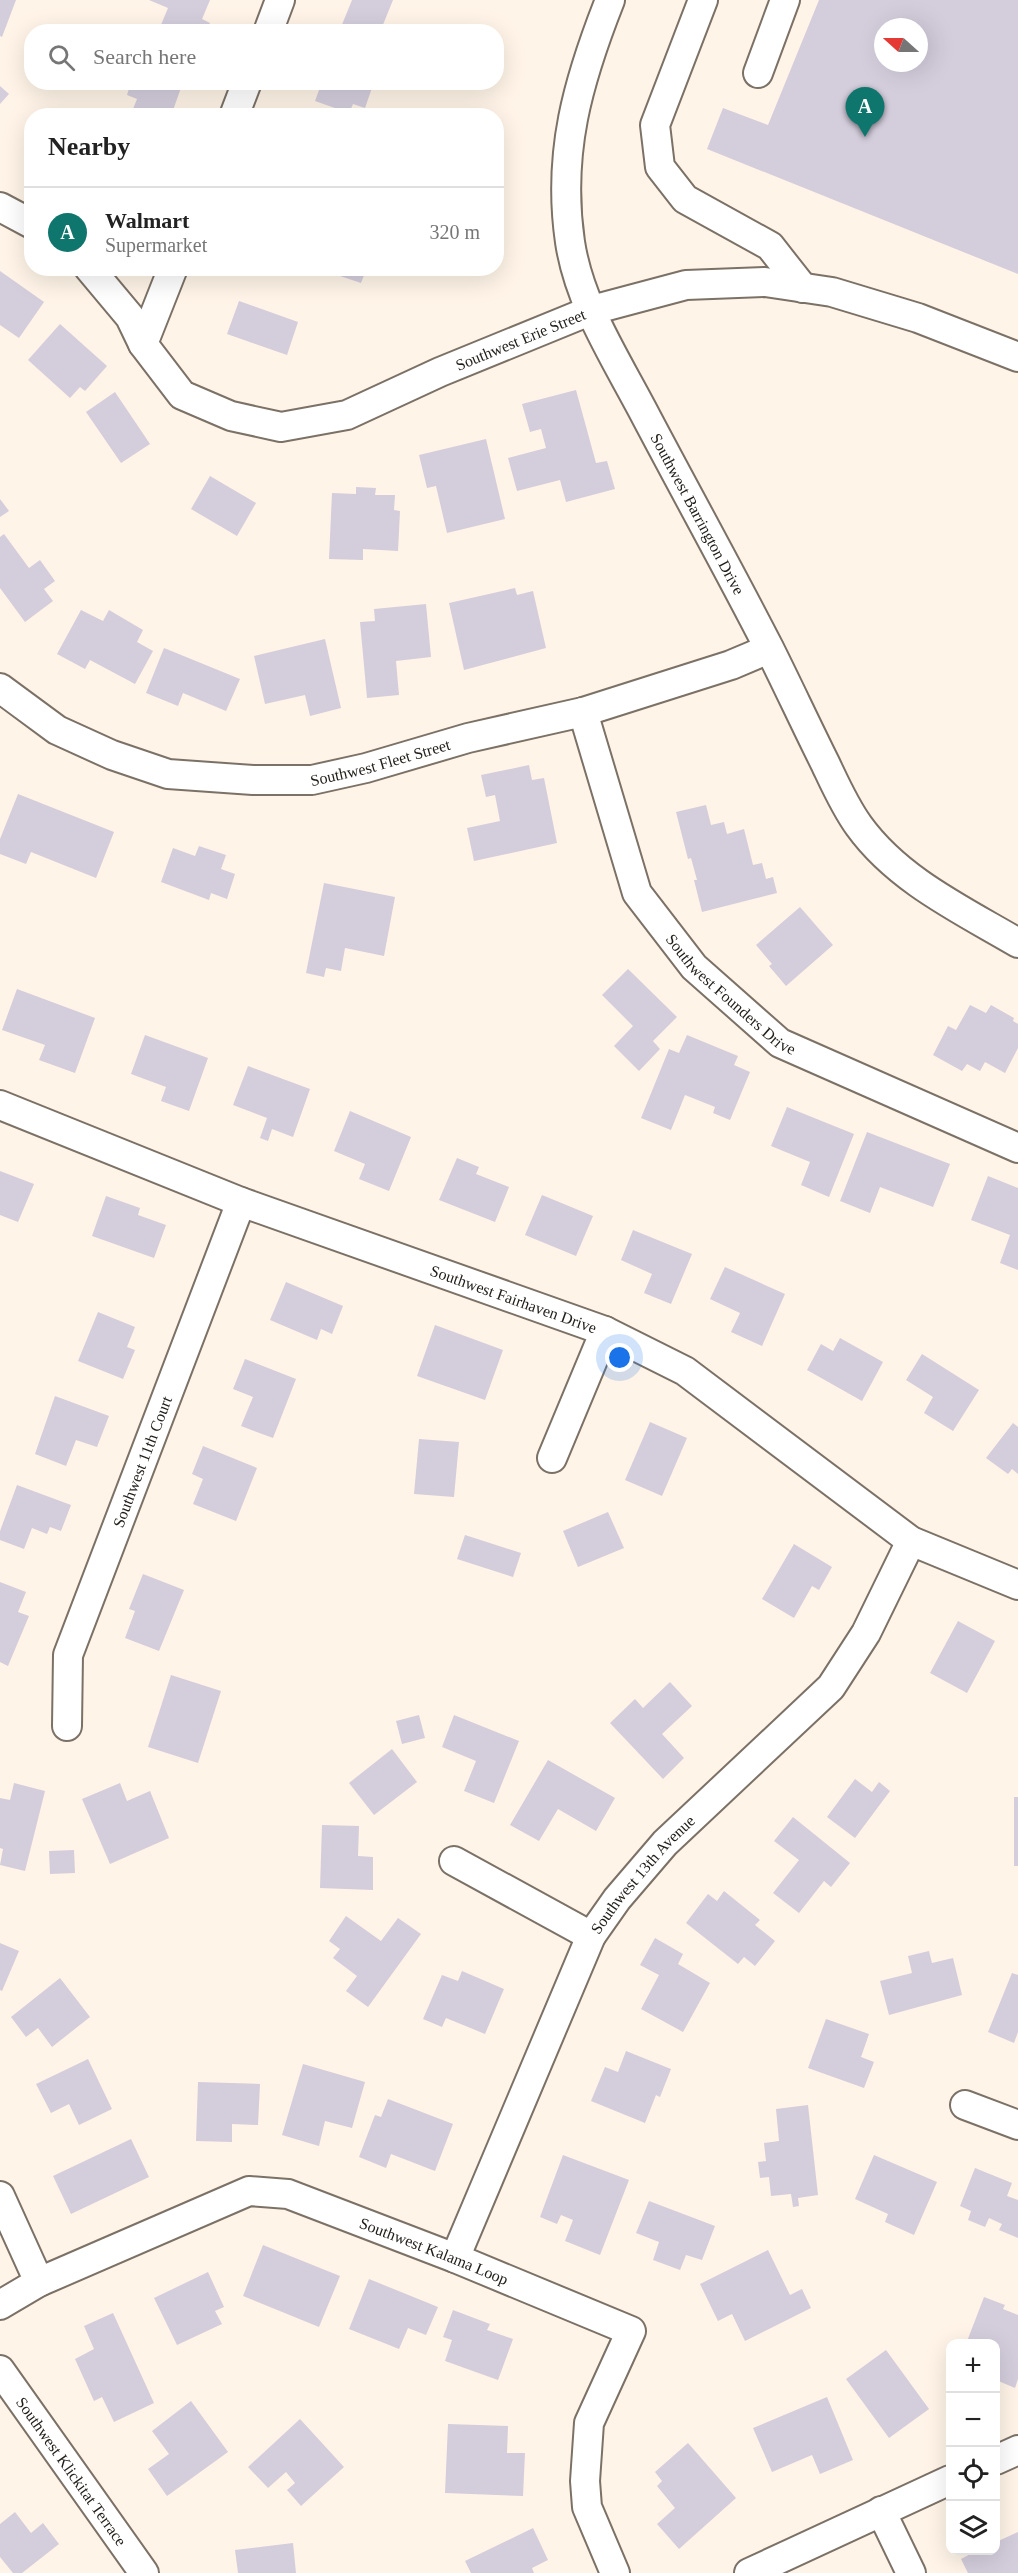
<!DOCTYPE html>
<meta charset="utf-8">
<style>
body{margin:0;font-family:Georgia,serif;background:#f6f6f6;color:#222}
.controls{position:absolute;right:18px;bottom:18px;display:grid;overflow:hidden;border-radius:12px;box-shadow:0 6px 24px #0002}
.controls button{width:54px;height:54px;display:grid;place-items:center;padding:0;border:0;border-bottom:2px solid #e0e0e0;background:#fff;color:#222;font:30px sans-serif}
.compass{position:absolute;left:874px;top:18px;width:54px;height:54px;border-radius:50%;background:#fff;box-shadow:0 6px 24px #0002;rotate:291deg}
.you{position:absolute;left:620px;top:1358px;width:21px;height:21px;margin:-15px;border:4px solid #fff;border-radius:50%;background:#1a73e8;box-shadow:0 0 0 9px #1a73e833}
.badge{display:grid;place-items:center;width:39px;height:39px;border-radius:50%;background:#0f766e;color:#fff;font-size:20px;font-weight:700}
.pin{position:absolute;translate:-50% -50px;filter:drop-shadow(0 2px 3px #0008)}
.pin::after{content:'';position:absolute;top:32px;width:21px;height:18px;background:inherit;clip-path:polygon(0 0,100% 0,50% 100%)}
.list{margin:0;padding:0;list-style:none}
h2{display:flex;justify-content:space-between;align-items:center;height:78px;margin:0;padding:0 24px;font-size:26px}
h2 small{font-size:20px;font-weight:400;color:#767676}
.list li{display:grid;grid-template-columns:39px 1fr auto;gap:18px;align-items:center;box-sizing:border-box;height:90px;padding:0 24px;border-top:2px solid #e0e0e0}
.list b{display:block;font-size:22px;white-space:nowrap}
.list p{margin:0;font-size:20px;white-space:nowrap;color:#767676}
.list em{font-size:20px;font-style:normal;color:#767676}
.icon{flex:none;width:33px;height:33px;fill:none;stroke:currentColor;stroke-width:2;stroke-linecap:round;stroke-linejoin:round}
.map{position:relative;flex:none;width:1018px;height:2573px;overflow:hidden}
.search{position:absolute;background:#fff;box-shadow:0 6px 24px #0002;left:24px;top:24px;width:480px;height:66px;display:flex;align-items:center;gap:15px;box-sizing:border-box;padding:0 21px;border-radius:24px;color:#767676;font-size:22px}
.panel{position:absolute;background:#fff;box-shadow:0 6px 24px #0002;left:24px;top:108px;width:480px;height:168px;border-radius:24px}
.map>svg:first-child{display:block}
</style>
<div class="map">
<svg width="1018" height="2573" viewBox="0 0 1018 2573">
<rect width="100%" height="100%" fill="#fff4e7"/>
<!-- building -->
<g fill="#d4cddc" fill-rule="evenodd">
<path d="M0,0h16l-14,37 -2,-1z"/>
<path d="M149,0h61l-8,19 8,4 -4,9h-48l10,-24z"/>
<path d="M352,0h41l-13,32h-41z"/>
<path d="M819,0h199v274l-311,-125 16,-41 45,17zM883,27h36v36h-36z"/>
<path d="M131,82h52l-12,34 -40,-2 6,-15 -10,-4z"/>
<path d="M322,82h52l-9,26 -12,-4 -4,9 -34,-12z"/>
<path d="M0,86l9,8 -9,10z"/>
<path d="M332,268h31l3,2 -5,13 -30,-10z"/>
<path d="M0,271l44,31 -25,36 -19,-13z"/>
<path d="M239,301l59,21 -11,33 -60,-21z"/>
<path d="M60,324l47,42 -22,25 -5,-4 -10,11 -42,-38z"/>
<path d="M576,390l20,73 11,-2 8,28 -49,13 -6,-22 -43,11 -9,-33 38,-10 -5,-19 -11,3 -8,-28z"/>
<path d="M115,392l35,52 -29,19 -35,-51z"/>
<path d="M486,439l19,80 -58,14 -11,-47 -9,2 -8,-33z"/>
<path d="M210,476l46,27 -19,33 -46,-27z"/>
<path d="M356,487l20,1 -1,7h20l-1,15 6,1 -2,40 -35,-2v11l-34,-1 3,-66 24,1z"/>
<path d="M0,499l9,12 -9,6z"/>
<path d="M4,534l25,34 11,-8 15,21 -11,8 9,12 -28,21 -25,-34v-51z"/>
<path d="M515,588l2,7 16,-4 13,57 -82,22 -15,-67z"/>
<path d="M426,604l5,53 -35,4 3,34 -32,3 -7,-76 15,-1 -1,-12z"/>
<path d="M81,610l22,11 6,-11 34,20 -6,12 16,9 -18,33 -45,-24 -5,9 -28,-15z"/>
<path d="M325,639l16,69 -31,8 -5,-21 -40,9 -11,-48z"/>
<path d="M164,648l76,31 -14,32 -43,-18 -5,13 -32,-13z"/>
<path d="M529,765l3,15 12,-2 13,65 -83,18 -7,-33 33,-7 -5,-26 -9,2 -5,-22z"/>
<path d="M18,794l96,38 -18,46 -65,-26 -5,12 -26,-10v-15z"/>
<path d="M706,805l5,20 13,-3 3,12 17,-5 9,36 9,-2 4,16 7,-2 4,16 -75,19 -8,-32h3l-6,-22 -3,1 -12,-47z"/>
<path d="M199,846l27,9 -5,14 14,5 -8,25 -16,-6 -2,7 -48,-18 12,-34 22,8z"/>
<path d="M324,883l71,14 -11,59 -39,-8 -4,23 -15,-3 -2,9 -18,-4z"/>
<path d="M800,907l33,38 -47,41 -17,-20 3,-2 -16,-19z"/>
<path d="M628,969l49,48 -24,24 7,8 -21,22 -25,-25 19,-20 -31,-31z"/>
<path d="M17,989l78,29 -20,55 -36,-13 6,-15 -43,-15z"/>
<path d="M970,1005l16,8 5,-8 23,13 -1,3 5,3v24l-13,25 -20,-11 -5,9 -13,-7 -5,7 -29,-16 15,-29 8,4z"/>
<path d="M145,1035l63,23 -19,53 -28,-10 5,-14 -35,-13z"/>
<path d="M687,1035l51,21 -4,9 16,7 -20,48 -17,-7 2,-6 -30,-12 -14,35 -30,-12 28,-69 10,4z"/>
<path d="M248,1066l62,23 -17,48 -21,-8 -4,12 -8,-3 7,-20 -34,-13z"/>
<path d="M787,1107l67,27 -25,63 -28,-12 9,-23 -39,-16z"/>
<path d="M350,1111l61,26 -22,54 -30,-12 6,-15 -31,-13z"/>
<path d="M867,1132l83,32 -17,43 -53,-20 -10,26 -30,-12z"/>
<path d="M457,1158l22,9 -3,7 33,13 -14,35 -56,-22z"/>
<path d="M0,1171l34,13 -16,38 -18,-7z"/>
<path d="M988,1176l30,12v82l-18,-7 10,-28 -39,-15z"/>
<path d="M542,1195l51,21 -17,40 -51,-21z"/>
<path d="M106,1196l34,12 -2,7 28,10 -12,33 -62,-22z"/>
<path d="M633,1230l59,24 -21,50 -27,-11 8,-19 -31,-14z"/>
<path d="M725,1267l60,27 -23,52 -31,-14 9,-19 -30,-14z"/>
<path d="M286,1282l57,24 -11,28 -11,-5 -4,11 -47,-20z"/>
<path d="M98,1312l37,15 -8,20 8,3 -12,29 -45,-18z"/>
<path d="M435,1325l68,25 -18,50 -68,-24z"/>
<path d="M840,1338l43,24 -21,39 -55,-31 14,-26 12,7z"/>
<path d="M922,1354l57,36 -26,41 -29,-18 9,-16 -27,-17z"/>
<path d="M245,1359l51,20 -23,59 -32,-12 12,-29 -20,-8z"/>
<path d="M55,1396l54,20 -12,31 -21,-7 -10,26 -31,-12z"/>
<path d="M650,1422l37,16 -25,58 -37,-16z"/>
<path d="M1013,1423l5,4v47l-6,-5 -4,5 -22,-16z"/>
<path d="M419,1439l40,3 -5,55 -40,-3z"/>
<path d="M203,1446l54,22 -21,53 -43,-17 10,-25 -11,-5z"/>
<path d="M17,1485l54,20 -10,26 -11,-4 -3,7 -15,-6 -8,21 -24,-9v-9z"/>
<path d="M608,1512l16,36 -46,19 -15,-36z"/>
<path d="M465,1535l56,18 -8,24 -56,-18z"/>
<path d="M794,1544l38,23 -13,23 -7,-4 -18,32 -32,-19z"/>
<path d="M143,1574l41,16 -25,61 -34,-13 10,-27 -6,-2z"/>
<path d="M0,1582l26,10 -8,20 11,4 -21,50 -8,-4z"/>
<path d="M958,1621l37,20 -28,52 -37,-20z"/>
<path d="M171,1675l50,16 -23,72 -50,-16z"/>
<path d="M670,1682l22,24 -30,28 22,24 -21,21 -53,-56 25,-24 8,9z"/>
<path d="M419,1715l6,23 -23,6 -6,-23z"/>
<path d="M454,1715l65,26 -25,62 -30,-12 12,-30 -34,-14z"/>
<path d="M392,1749l25,33 -43,33 -25,-32z"/>
<path d="M548,1760l67,38 -19,33 -38,-22 -19,32 -29,-16z"/>
<path d="M855,1779l17,13 7,-10 11,9 -35,47 -28,-21z"/>
<path d="M14,1783l31,8 -20,80 -25,-6 3,-16 -3,-1v-50l10,2z"/>
<path d="M120,1783l7,18 23,-10 19,47 -59,26 -28,-65z"/>
<rect x="1014" y="1797" width="4" height="69"/>
<path d="M793,1817l57,46 -19,24 -7,-6 -25,32 -26,-20 26,-33 -25,-19z"/>
<path d="M322,1825l37,1 -1,30 15,1v33l-53,-2z"/>
<path d="M74,1850l1,23 -25,1 -1,-23z"/>
<path d="M724,1891l36,29 -5,5 20,16 -20,25 -11,-9 -6,7 -52,-41 22,-29 9,7z"/>
<path d="M346,1916l35,25 17,-23 23,16 -53,73 -22,-16 11,-15 -24,-18 7,-9 -11,-8z"/>
<path d="M655,1938l28,16 -5,10 32,19 -27,49 -42,-23 18,-34 -19,-10z"/>
<path d="M0,1943l19,8 -17,40 -2,-1z"/>
<path d="M929,1951l3,12 21,-5 9,37 -73,20 -9,-34 32,-8 -4,-17z"/>
<path d="M462,1971l42,18 -19,45 -39,-16 -4,9 -19,-8 19,-44 16,6z"/>
<path d="M1012,1973l6,2v57l-4,11 -26,-11z"/>
<path d="M60,1978l30,39 -38,30 -14,-19 -12,9 -15,-20z"/>
<path d="M826,2019l43,15 -8,23 13,5 -10,26 -56,-20z"/>
<path d="M626,2051l45,18 -11,28 -4,-2 -11,28 -54,-22 14,-34 13,5z"/>
<path d="M88,2059l24,50 -33,16 -10,-21 -18,9 -15,-29z"/>
<path d="M303,2064l62,18 -13,46 -27,-7 -6,25 -37,-11z"/>
<path d="M198,2082l62,2 -2,41 -26,-1v18l-36,-1z"/>
<path d="M388,2099l65,25 -18,47 -44,-17 -5,14 -27,-11 16,-42 6,2z"/>
<path d="M808,2105l10,90 -20,3 1,8 -6,1 -2,-13 -20,2 -2,-19 -9,1 -2,-16 8,-1 -2,-18 15,-2 -3,-32z"/>
<path d="M131,2139l18,38 -78,37 -18,-38z"/>
<path d="M563,2155l66,25 -29,75 -35,-14 8,-21 -12,-5 -4,9 -17,-7z"/>
<path d="M874,2155l63,27 -23,53 -29,-13 3,-8 -33,-15z"/>
<path d="M975,2168l37,15 -5,13 11,4v38l-19,-8 3,-6 -13,-6 -4,9 -17,-7 3,-9 -11,-5z"/>
<path d="M649,2201l66,25 -13,34 -16,-5 -6,15 -27,-10 6,-18 -23,-9z"/>
<path d="M263,2245l77,31 -21,51 -76,-31z"/>
<path d="M768,2250l22,45 12,-6 9,19 -66,33 -13,-27 -14,7 -18,-37z"/>
<path d="M208,2272l16,35 -9,4 7,13 -45,21 -23,-47z"/>
<path d="M369,2279l69,28 -12,28 -18,-7 -9,21 -50,-20z"/>
<path d="M984,2297l21,8 -2,4 15,6v64l-3,9 -19,-8v-36h-30z"/>
<path d="M453,2310l37,14 -3,6 26,9 -15,41 -53,-19 7,-21 -9,-3z"/>
<path d="M113,2313l41,90 -40,19 -12,-25 -8,4 -19,-42 19,-10 -10,-23z"/>
<path d="M886,2350l43,59 -40,29 -43,-59z"/>
<path d="M827,2397l26,63 -33,14 -8,-19 -40,17 -19,-44z"/>
<path d="M191,2401l37,51 -61,44 -19,-27 21,-15 -17,-23z"/>
<path d="M300,2419l44,48 -43,39 -14,-16 8,-7 -9,-11 -18,16 -20,-21z"/>
<path d="M448,2424l60,2 -1,27h18l-2,43 -78,-3z"/>
<path d="M688,2443l48,55 -57,51 -22,-25 18,-16 -18,-22 5,-5 -7,-9z"/>
<path d="M15,2512l16,21 12,-10 16,21 -37,29h-9l-13,-16v-33z"/>
<path d="M533,2528l15,32 -16,8 2,5h-63l-6,-12z"/>
<path d="M1018,2532v41h-50l-7,-14 17,-9h18v-8z"/>
<path d="M293,2543l3,30h-58l-3,-23z"/>
</g>
<g fill="none" stroke-linecap="round" stroke-linejoin="round">
<defs>
<g id="minor">
<path id="s1" d="M610,0c-32,81 -53,153 -40,242 9,60 44,114 72,167 42,80 86,159 127,239 19,38 37,77 56,115 10,21 20,44 34,63 39,54 103,84 159,117"/>
<path d="M703,0l-48,125 5,42 25,32 85,47 33,42"/>
<path d="M268,32l12,-32"/>
<path d="M758,73l27,-73"/>
<path d="M234,116l13,-34"/>
<path d="M0,207l32,17"/>
<path id="s2" d="M89,268l41,49 13,27 39,51 49,21 50,11 66,-12 93,-43 152,-62 94,-25 79,-3 67,10 86,26 100,39"/>
<path d="M143,344l30,-76"/>
<path id="s3" d="M0,688l57,42 55,25 56,19 85,6h59l54,-12 102,-30 115,-26 148,-47 38,-16"/>
<path id="s4" d="M583,712l54,181 57,74 86,76 238,105"/>
<path id="s5" d="M0,1105l241,97 364,129 80,40 226,170 107,44"/>
<path d="M552,1458l53,-127"/>
<path id="s6" d="M67,1726l1,-71 173,-453"/>
<path d="M454,1861l137,75"/>
<path d="M965,2105l53,20"/>
<path d="M0,2196l39,86"/>
<path id="s7" d="M455,2258l136,-322 26,-37 48,-56 166,-156 35,-54 45,-92"/>
<path id="s8" d="M0,2305l39,-23 210,-91 39,3 167,64 176,73 -42,92 -4,58 2,26 28,66"/>
<path id="s9" d="M0,2370l144,203"/>
<path d="M996,2460l22,-10"/>
<path d="M881,2511l30,62"/>
<path d="M749,2573l201,-93"/>
</g>
</defs>
<!-- minor casing -->
<use href="#minor" stroke="#7b7166" stroke-width="32"/>
<!-- minor -->
<use href="#minor" stroke="#fff" stroke-width="28"/>
</g>
<g text-anchor="middle" dominant-baseline="central" stroke-width="6" stroke-linejoin="round" paint-order="stroke">
<!-- street labels -->
<g font-size="16" fill="#201d18" stroke="#fff4e7">
<text stroke="none"><textPath href="#s2" startOffset="519">Southwest Erie Street</textPath></text>
<text stroke="none"><textPath href="#s1" startOffset="550">Southwest Barrington Drive</textPath></text>
<text stroke="none"><textPath href="#s3" startOffset="405">Southwest Fleet Street</textPath></text>
<text stroke="none"><textPath href="#s4" startOffset="328">Southwest Founders Drive</textPath></text>
<text stroke="none"><textPath href="#s5" startOffset="549">Southwest Fairhaven Drive</textPath></text>
<text stroke="none"><textPath href="#s6" startOffset="278">Southwest 11th Court</textPath></text>
<text stroke="none"><textPath href="#s7" startOffset="430">Southwest 13th Avenue</textPath></text>
<text stroke="none"><textPath href="#s8" startOffset="470">Southwest Kalama Loop</textPath></text>
<text stroke="none"><textPath href="#s9" startOffset="124">Southwest Klickitat Terrace</textPath></text>
</g>
</g>
</svg>
<div class="controls">
<button>+</button>
<button>−</button>
<button><svg class="icon" aria-label="locate" viewBox="0 0 24 24"><circle cx="12" cy="12" r="6"/><path d="M12 2v4M12 18v4M2 12h4M18 12h4"/></svg></button>
<button><svg class="icon" aria-label="layers" viewBox="0 0 24 24"><path d="M12 4l9 5-9 5-9-5zM3 14l9 5 9-5"/></svg></button>
</div>
<svg class="compass" viewBox="-18 -18 36 36"><path d="M0-13l5 13h-10z" fill="#e53935"/><path d="M0 13l5-13h-10z" fill="#767676"/></svg>
<div class="you"></div>
<div class="pin badge" style="left:865px;top:137px">A</div>
<div class="search"><svg class="icon" aria-label="search" viewBox="0 0 24 24"><circle cx="10" cy="10" r="6"/><path d="M15 15l6 6"/></svg>Search here</div>
<section class="panel">
<h2>Nearby<small></small></h2>
<ul class="list">
<li><span class="badge">A</span><div><b>Walmart</b><p>Supermarket</p></div><em>320 m</em></li>
</ul>
</section>
</div>
